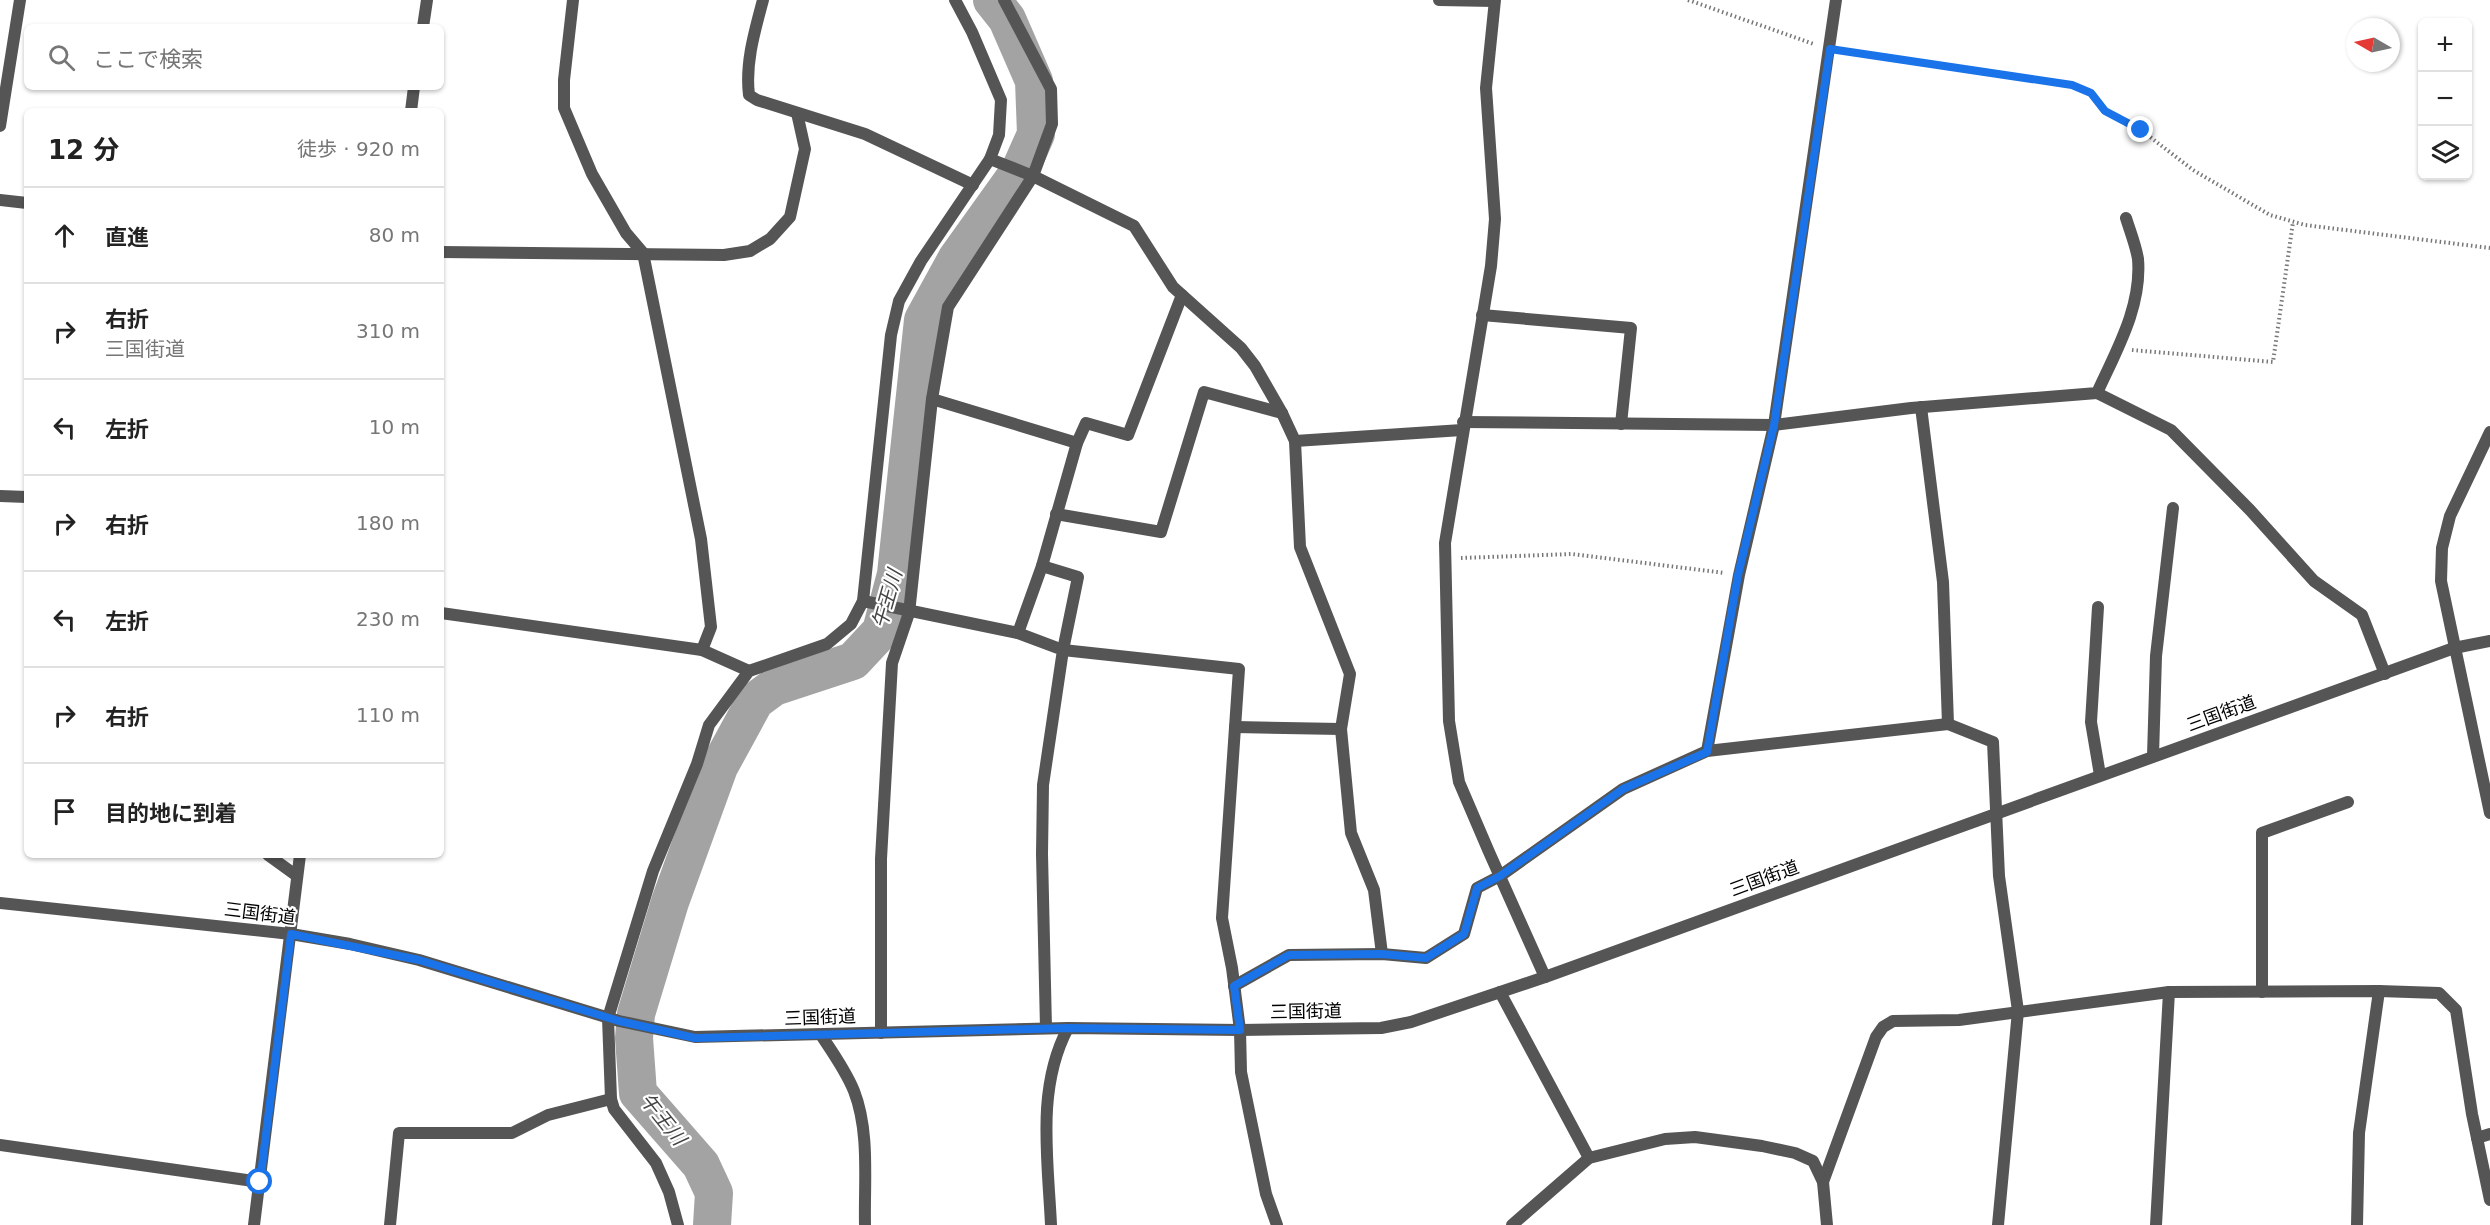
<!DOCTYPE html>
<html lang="ja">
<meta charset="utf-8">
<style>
body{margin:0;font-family:"DejaVu Sans","Noto Sans JP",sans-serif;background:#f6f6f6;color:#222}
.controls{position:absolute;right:18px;top:18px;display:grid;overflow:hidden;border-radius:9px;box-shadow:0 2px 4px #0004}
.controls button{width:54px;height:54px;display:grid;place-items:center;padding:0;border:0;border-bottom:2px solid #e0e0e0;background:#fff;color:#222;font:30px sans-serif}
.compass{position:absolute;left:2346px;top:18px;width:54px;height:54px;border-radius:50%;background:#fff;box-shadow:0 2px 4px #0004;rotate:279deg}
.stop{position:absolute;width:18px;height:18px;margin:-14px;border:4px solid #1a73e8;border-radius:50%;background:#fff}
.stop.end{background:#1a73e8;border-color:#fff;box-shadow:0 2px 6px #0008}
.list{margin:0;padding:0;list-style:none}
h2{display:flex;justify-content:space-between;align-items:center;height:78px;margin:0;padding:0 24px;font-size:26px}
h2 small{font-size:20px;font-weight:400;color:#767676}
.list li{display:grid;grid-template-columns:39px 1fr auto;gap:18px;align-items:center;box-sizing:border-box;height:96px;padding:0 24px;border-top:2px solid #e0e0e0}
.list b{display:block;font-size:22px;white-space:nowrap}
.list p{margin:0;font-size:20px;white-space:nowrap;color:#767676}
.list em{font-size:20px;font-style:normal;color:#767676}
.icon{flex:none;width:33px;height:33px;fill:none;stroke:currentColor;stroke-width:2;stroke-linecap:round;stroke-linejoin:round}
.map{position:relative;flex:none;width:2490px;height:1225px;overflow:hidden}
.search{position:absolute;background:#fff;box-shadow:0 2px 4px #0004;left:24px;top:24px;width:420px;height:66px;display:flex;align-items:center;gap:15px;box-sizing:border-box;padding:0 21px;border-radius:9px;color:#767676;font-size:22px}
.panel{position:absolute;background:#fff;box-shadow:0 2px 4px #0004;left:24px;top:108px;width:420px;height:750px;border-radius:9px}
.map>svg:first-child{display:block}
</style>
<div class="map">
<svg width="2490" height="1225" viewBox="0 0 2490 1225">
<rect width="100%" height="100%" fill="#fff"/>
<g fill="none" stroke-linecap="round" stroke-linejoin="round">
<!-- river -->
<path stroke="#a3a3a3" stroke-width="38" d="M712,1225l2,-32 -13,-28 -63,-72 -4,-55 2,-24 34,-112 49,-135 36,-66 19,-14 79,-26 28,-30 15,-57 27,-254 34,-62 63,-88 16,-36 -2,-53 -27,-62 -15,-19"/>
<!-- path -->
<g stroke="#777" stroke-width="4" stroke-dasharray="1.5 3" stroke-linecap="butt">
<path d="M1688,0l126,44"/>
<path d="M1842,51l230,34 19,8 14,18 36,19 52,40 77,45 35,10 185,23"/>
<path d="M2132,350l141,12 20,-140"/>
<path d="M1461,558l111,-4 153,19"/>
</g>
<!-- minor -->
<g stroke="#555" stroke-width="12">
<path d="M763,0c-8,30 -18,63 -14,95l8,5 108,34 108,51"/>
<path d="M1439,0l55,1"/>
<path d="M1495,0l-9,88 9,131 -4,47 -46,277 4,178 10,61 30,70 56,125"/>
<path d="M423,27l4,-27"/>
<path d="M411,111l3,-24"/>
<path d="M0,126l20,-126"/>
<path d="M990,159l43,17 101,50 39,61 68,61 14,18 27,47 13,28 167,-11"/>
<path d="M0,200l27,3"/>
<path d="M441,252l283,3 26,-4 20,-12 20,-22 15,-68 -8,-36"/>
<path d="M1482,315l149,13 -10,96"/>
<path d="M2097,393l74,37 79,80 64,71 48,34 23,59"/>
<path d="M932,399l145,44"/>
<path d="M1921,407l22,175 5,142"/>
<path d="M1463,422l311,3 137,-17 186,-15c19,-42 45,-86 41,-134 -2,-13 -8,-28 -12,-41"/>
<path d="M2490,432l-40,84 -8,32 -1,33 49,232"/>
<path d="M1295,441l5,106 50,127 -9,55 10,104 23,57 8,64"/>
<path d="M0,496l27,1"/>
<path d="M1056,514l105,18 43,-140 78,21"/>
<path d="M1042,566l36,11 -15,73 176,19 -17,249 10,50 8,62 1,42 25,122 11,31"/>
<path d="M863,601l155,32 45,17 -20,135 -1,69 4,174"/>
<path d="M2098,607l-7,115 9,53"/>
<path d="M441,613l261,37 9,-23 -10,-88 -58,-286 -17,-20 -34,-59 -28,-66v-28l9,-80"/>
<path d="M1018,633l24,-67 35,-123 9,-20 42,12 54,-140"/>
<path d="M702,650l47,21"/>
<path d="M1235,727l106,2"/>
<path d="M1707,751l32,-176 35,-150 62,-425"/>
<path d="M2153,756l3,-100 17,-148"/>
<path d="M268,855l29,21"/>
<path d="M1234,986l55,-31 93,-1 44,4 38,-24 13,-46 23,-12 123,-87 84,-38 241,-27 45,18 6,134 19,135 -20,214"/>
<path d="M2379,991l60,2 17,17 16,104 18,86"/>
<path d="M1500,992l89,166"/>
<path d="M2262,992v-159l86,-31"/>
<path d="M881,1033v-174l11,-196 17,-50 23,-214 16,-92 85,-131 19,-52 -1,-35 -47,-89"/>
<path d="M821,1035c12,18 25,36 33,56 16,41 10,91 11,134"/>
<path d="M2477,1138l13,-4"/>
<path d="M0,1145l260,37"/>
<path d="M1823,1182l53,-145 7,-10 10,-6 66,-1 210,-28 210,-1 -20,142 -2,92"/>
<path d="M254,1225l46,-370"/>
<path d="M390,1225l9,-92h113l36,-18 63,-16"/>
<path d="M678,1225l-9,-33 -13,-29 -42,-54 -3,-10 -3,-81 45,-147 44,-107 12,-39 40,-54 78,-27 24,-20 12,-23 28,-266 8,-34 22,-40 69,-102 9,-24 2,-35 -29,-68 -17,-32"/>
<path d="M1051,1225c-3,-66 -15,-137 17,-197"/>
<path d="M1512,1225l77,-67 76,-19 30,-2 67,9 33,7 18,8 10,21 4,43"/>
<path d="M2156,1225l13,-233"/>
</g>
<!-- tertiary -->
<path stroke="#555" stroke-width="12" d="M0,903l291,31 59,10 69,16 200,61 76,16 373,-9 172,2 141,-2 30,-6 134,-45 909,-329 36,-7"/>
</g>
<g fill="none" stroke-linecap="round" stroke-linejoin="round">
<!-- route -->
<path stroke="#1a73e8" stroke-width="8" d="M260,1182l31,-248 128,26 200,61 76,17 373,-10 172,2 -6,-44 55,-31 93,-1 44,4 38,-24 13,-46 23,-12 123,-87 84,-37 31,-177 36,-150 56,-376 242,36 19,8 14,18 36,19"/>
</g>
<g text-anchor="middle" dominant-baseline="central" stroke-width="4.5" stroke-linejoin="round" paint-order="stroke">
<!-- street labels -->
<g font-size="18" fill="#000" stroke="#fff">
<text transform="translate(2221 713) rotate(-20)">三国街道</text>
<text transform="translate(1764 878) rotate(-20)">三国街道</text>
<text transform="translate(260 913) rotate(7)">三国街道</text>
<text transform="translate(1306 1011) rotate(-1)">三国街道</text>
<text transform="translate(820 1017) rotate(-2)">三国街道</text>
</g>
<!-- water labels -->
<g font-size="20" font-style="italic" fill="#444" stroke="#fff">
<text transform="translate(887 599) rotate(-74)">午王川</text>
<text transform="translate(663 1119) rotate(51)">午王川</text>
</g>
</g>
</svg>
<div class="controls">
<button>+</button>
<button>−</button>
<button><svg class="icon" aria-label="layers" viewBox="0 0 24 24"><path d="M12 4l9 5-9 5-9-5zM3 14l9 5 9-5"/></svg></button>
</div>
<svg class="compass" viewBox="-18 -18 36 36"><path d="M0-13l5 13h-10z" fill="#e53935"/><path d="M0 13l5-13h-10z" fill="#767676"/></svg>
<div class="stop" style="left:260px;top:1182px"></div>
<div class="stop end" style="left:2141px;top:130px"></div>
<div class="search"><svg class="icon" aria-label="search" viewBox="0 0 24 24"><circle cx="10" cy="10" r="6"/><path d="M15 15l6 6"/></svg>ここで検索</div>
<section class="panel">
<h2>12 分<small>徒歩 · 920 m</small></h2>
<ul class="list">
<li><svg class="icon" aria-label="ahead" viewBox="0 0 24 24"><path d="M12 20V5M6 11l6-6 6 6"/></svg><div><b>直進</b></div><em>80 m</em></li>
<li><svg class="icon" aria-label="right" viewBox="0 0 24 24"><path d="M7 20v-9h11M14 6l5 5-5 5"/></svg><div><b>右折</b><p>三国街道</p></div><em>310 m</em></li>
<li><svg class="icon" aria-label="left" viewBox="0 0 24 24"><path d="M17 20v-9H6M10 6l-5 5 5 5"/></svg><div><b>左折</b></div><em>10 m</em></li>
<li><svg class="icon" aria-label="right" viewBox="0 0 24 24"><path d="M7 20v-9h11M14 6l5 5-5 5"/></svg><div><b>右折</b></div><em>180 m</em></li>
<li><svg class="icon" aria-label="left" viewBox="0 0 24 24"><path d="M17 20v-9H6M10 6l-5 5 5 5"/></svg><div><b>左折</b></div><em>230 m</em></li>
<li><svg class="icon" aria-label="right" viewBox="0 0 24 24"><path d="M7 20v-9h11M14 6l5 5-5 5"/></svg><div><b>右折</b></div><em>110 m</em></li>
<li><svg class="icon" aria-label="arrive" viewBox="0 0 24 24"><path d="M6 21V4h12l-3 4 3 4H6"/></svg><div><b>目的地に到着</b></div></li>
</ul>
</section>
</div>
